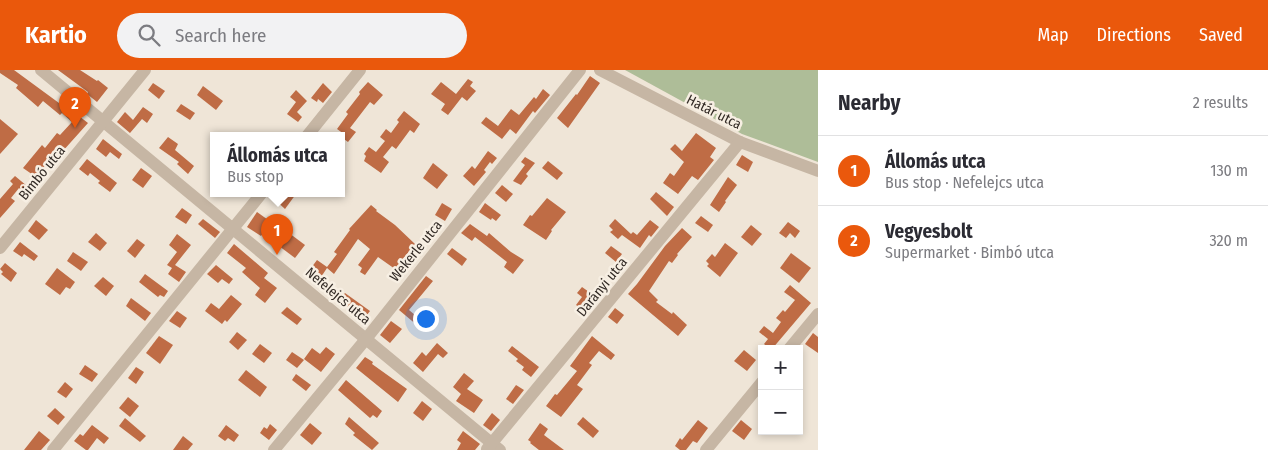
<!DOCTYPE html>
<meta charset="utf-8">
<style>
body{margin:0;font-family:"Fira Sans Condensed",sans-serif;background:#f2f2f3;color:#2b2b33}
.controls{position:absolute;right:15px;bottom:15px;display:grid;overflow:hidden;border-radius:0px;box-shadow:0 2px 8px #0003}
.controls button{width:45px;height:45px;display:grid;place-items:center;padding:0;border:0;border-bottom:1px solid #e1e1e2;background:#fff;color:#2b2b33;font:25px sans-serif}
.you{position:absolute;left:425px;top:248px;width:18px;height:18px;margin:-12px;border:4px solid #fff;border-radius:50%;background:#1a73e8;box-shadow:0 0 0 8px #1a73e833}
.badge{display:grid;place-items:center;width:32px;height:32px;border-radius:50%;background:#ea580c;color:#fff;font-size:16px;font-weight:700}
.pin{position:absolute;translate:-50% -41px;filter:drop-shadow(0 1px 2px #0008)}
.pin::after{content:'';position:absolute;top:26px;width:18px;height:15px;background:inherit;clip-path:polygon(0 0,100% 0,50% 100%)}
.popup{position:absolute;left:210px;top:62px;width:135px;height:65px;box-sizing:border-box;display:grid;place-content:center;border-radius:0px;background:#fff;filter:drop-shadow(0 1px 4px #0005);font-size:16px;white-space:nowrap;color:#7c7c81}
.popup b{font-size:19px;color:#2b2b33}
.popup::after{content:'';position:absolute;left:50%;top:100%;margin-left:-10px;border:10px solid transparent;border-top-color:#fff}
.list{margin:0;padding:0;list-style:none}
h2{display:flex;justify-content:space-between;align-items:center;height:65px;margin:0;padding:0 20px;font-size:21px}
h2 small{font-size:16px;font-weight:400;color:#7c7c81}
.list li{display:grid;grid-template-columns:32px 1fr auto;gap:15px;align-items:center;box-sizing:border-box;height:70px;padding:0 20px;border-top:1px solid #e1e1e2}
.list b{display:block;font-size:19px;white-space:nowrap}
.list p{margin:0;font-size:16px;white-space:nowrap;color:#7c7c81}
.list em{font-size:16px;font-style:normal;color:#7c7c81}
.icon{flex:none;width:28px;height:28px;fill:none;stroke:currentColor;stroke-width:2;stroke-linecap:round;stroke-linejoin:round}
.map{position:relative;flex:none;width:818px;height:380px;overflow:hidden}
header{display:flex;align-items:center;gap:30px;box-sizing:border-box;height:70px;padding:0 25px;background:#ea580c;color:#fff}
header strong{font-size:24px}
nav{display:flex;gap:28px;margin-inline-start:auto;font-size:18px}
.search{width:350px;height:45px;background:#f2f2f3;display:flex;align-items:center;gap:12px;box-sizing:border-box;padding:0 18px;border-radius:28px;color:#7c7c81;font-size:19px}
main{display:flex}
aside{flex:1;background:#fff}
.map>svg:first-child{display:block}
</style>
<header>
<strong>Kartio</strong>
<div class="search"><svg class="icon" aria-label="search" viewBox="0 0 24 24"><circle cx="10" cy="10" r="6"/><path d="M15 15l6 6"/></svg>Search here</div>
<nav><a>Map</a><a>Directions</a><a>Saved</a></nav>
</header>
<main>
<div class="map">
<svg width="818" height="380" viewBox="0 0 818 380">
<rect width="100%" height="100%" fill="#efe5d7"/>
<!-- green -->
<path fill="#aebd98" d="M625,0h193v92l-76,-28z"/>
<!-- building -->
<g fill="#bf6c45">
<path d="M0,0h14l60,44 1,-1 13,10 -26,29 -3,-3 -23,28 -13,-9 19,-23 3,3 12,-15 3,2 12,-13 -10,-9 -2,2 -17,-14 -5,6 -22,-19 2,-3 -18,-12z"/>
<path d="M58,0h22l17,11 1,-1 10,8 -11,14 -10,-8 1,-2z"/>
<path d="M590,6l10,7 -32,45 -11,-10 19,-24 1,1z"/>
<path d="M468,9l5,3 -3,4 6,5 -9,10 -5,-4 -14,18 -7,-5 4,-6 -14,-10 10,-12 15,12z"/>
<path d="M368,12l15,13 -9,10 -4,-3 -20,26 6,4 -8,10 -7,-5 3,-3 -7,-5 11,-15 -2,-2 14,-18 -1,-2z"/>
<path d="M153,13l12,8 -6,8 -11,-9z"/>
<path d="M323,13l9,9 -9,11 -5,-4 -1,3 -6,-4z"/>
<path d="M203,16l20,15 -7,9 -19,-15z"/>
<path d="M543,19l7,6 -15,18 -2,-2 -17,23 -6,-5 -8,10 -21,-16 5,-6 12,9 13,-17 8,6 15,-18 2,2z"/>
<path d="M296,20l11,11 -10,11 5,5 -4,5 -11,-8 9,-12 -6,-5z"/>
<path d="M181,34l14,9 -5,7 -14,-9z"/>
<path d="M143,37l10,7 -6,9 -5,-4 -12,14 -13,-11 8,-10 8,8z"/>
<path d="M404,41l16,13 -6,9 -4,-3 -14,19 -4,-3 -9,11 6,5 -8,11 -17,-12 2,-5 -2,-2 5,-7 7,5 9,-11 -5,-4 6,-8 5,4 8,-11 -2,-2z"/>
<path d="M0,49l18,15 -18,20z"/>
<path d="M696,63l20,15 -6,9 4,3 -16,20 -6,-4 -14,18 -15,-11 7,-10 4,3 10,-14 -14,-13 5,-5 7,7z"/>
<path d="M168,67l10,7 -3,6 19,16 -6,8 -11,-10 2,-2 -20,-14z"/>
<path d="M103,69l19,15 -3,5 -9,-7 -4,5 -10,-8z"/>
<path d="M488,81l9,7 -5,6 -2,-2 -6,8 2,2 -12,14 -11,-10 9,-10 3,3z"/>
<path d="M742,85l11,7 -5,10 -12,-7z"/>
<path d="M525,87l10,6 -9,11 2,2 -7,9 -8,-4 12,-16 -4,-3z"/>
<path d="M87,89l30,24 -7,9 -12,-9 2,-2 -10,-8 -2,3 -9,-7z"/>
<path d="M548,91l15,12 -6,7 -15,-12z"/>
<path d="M433,93l15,12 -11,14 -14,-11z"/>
<path d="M141,98l11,8 -9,12 -11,-8z"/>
<path d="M15,106l12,10 -4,5 -4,-3 -8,10 4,3 -15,17v-19l13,-15 -3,-3z"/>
<path d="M728,107l9,8 -12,16 1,1 -7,10 -9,-7z"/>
<path d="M502,115l11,9 -7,8 -11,-9z"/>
<path d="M656,122l18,15 -7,9 -17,-17z"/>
<path d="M276,124h20l-11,15 -12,-11z"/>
<path d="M547,128l19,14 -15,18 1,1 -6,9 -23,-15 7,-10 2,1z"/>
<path d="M442,133l10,6 -7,12 -10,-6z"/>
<path d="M485,133l16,12 -5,6 -4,-3 -1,2 -12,-8z"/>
<path d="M371,135l6,5 -1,1 19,14 20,19 -20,25 -17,-12 -13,18 -5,-3 2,-4 -4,-3 12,-16 -12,-10 -24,35 -7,-6 -8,12 -11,-8 9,-12 10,7 10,-13 -3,-2 16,-22 -1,-1z"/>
<path d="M182,138l10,7 -6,9 -11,-7z"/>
<path d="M257,142l14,10 -10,14 -14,-9z"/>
<path d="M701,146l12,9 -5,7 -13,-9z"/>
<path d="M203,149l17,13 -5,6 -17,-14z"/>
<path d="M615,149l16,15 2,-2 4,3 13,-15 9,7 -8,10 -2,-2 -9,13 -18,-13 -4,4 -8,-7 3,-2 -4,-4z"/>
<path d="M36,150l12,10 -9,10 -11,-9z"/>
<path d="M788,152l12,9 -5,7 -5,-5 -4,5 -7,-5z"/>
<path d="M470,154l17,12 2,-3 22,19 13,8 -11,14 -9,-7 3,-5 -32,-25 -3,4 -11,-8z"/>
<path d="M751,155l11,9 -10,12 -11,-9z"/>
<path d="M682,158l10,9 -15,17 1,1 -6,8 -3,-2 -20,30 9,9 -2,2 16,12 1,-2 14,13 -9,11 -50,-42 9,-10 28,-38z"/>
<path d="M96,163l11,10 -7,8 -12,-9z"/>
<path d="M289,163l16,12 -10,13 -16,-12z"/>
<path d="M177,164l14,11 -16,20 11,7 -7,10 -11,-8 4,-6 -5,-3 10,-13 -8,-7z"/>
<path d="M137,169l8,6 -10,13 -8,-7z"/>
<path d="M20,172l18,14 -4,5 -10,-7 -2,3 -9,-6z"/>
<path d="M725,173l13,10 -18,24 -13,-11 2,-2 -3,-3 6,-7 3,3z"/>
<path d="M234,174l34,29 -4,5 13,10 -12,15 -10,-8 5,-7 -18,-16 4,-4 -19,-15z"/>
<path d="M611,176l11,8 -6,8 -11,-9z"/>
<path d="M452,178l15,11 -5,7 -15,-12z"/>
<path d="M73,182l15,10 -7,9 -14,-10z"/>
<path d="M791,183l20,15 -12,15 -19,-15z"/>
<path d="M5,193l12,10 -6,9 -10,-8 2,-2 -3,-3z"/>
<path d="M216,195l17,14 -4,5 -7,-5 -4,4 -11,-9z"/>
<path d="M57,198l18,14 -5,7 -4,-2 -6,8 -15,-11z"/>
<path d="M145,204l23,17 -4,6 -4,-2 -2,2 -19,-15z"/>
<path d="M426,206l7,5 -24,29 13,11 -4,5 -19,-16z"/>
<path d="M103,207l11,9 -8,10 -12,-10z"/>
<path d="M790,215l21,18 -39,46h-2l-6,-5 4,-5 -9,-7 5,-6 9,7 8,-11 -5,-4 7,-8 2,2 10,-12 -11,-8z"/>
<path d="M582,217l17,12 -6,7 -3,-2 -5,7 -9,-6 6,-8 -5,-4z"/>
<path d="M345,223l25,18 -7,9 -17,-14 -1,2 -7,-6z"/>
<path d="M231,225l11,9 -15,18 -2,-2 -3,4 -17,-13 6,-8 8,6z"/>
<path d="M131,228l20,15 -6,8 -19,-15z"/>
<path d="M287,237l15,12 -5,6 -16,-12z"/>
<path d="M615,238l9,7 -7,9 -9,-7z"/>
<path d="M177,241l10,7 -7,10 -11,-7z"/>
<path d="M391,251l11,8 -12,14 -10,-8z"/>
<path d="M237,262l10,8 -9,10 -9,-8z"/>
<path d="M813,263l5,4v16l-13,-9z"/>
<path d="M159,266l14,9 -13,19 -14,-11z"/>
<path d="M592,266l23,19 -4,5 -12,-9 -10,12 3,2 -15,20 6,4 -22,28 -15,-11 9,-12 2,1 20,-24 -7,-5z"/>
<path d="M437,273l11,10 -5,5 -5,-4 -15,18 -10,-9 9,-11 4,4z"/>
<path d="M260,274l12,9 -8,10 -12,-9z"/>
<path d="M512,276l27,21 -8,10 -9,-7 2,-3 -8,-6 2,-2 -10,-8z"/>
<path d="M326,277l9,7 -14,18 -17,-13 8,-11 8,6z"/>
<path d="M744,280l12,10 -9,11 -13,-10z"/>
<path d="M292,282l12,8 -7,8 -11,-8z"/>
<path d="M365,287l8,5 -1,2 35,25 -9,13 -42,-34z"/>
<path d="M85,295l13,9 -6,8 -13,-8z"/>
<path d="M136,297l8,5 -8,12 -8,-6z"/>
<path d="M246,300l21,17 -7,10 -22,-17z"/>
<path d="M464,303l10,8 -7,8 16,11 -9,13 -18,-12 5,-7 -8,-7z"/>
<path d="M296,304l15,11 -5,6 -14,-11z"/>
<path d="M346,310l36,31 -5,7 -4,-3 -3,3 -32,-28z"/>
<path d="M65,312l8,7 -7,9 -9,-6z"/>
<path d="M516,315l8,5 -11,14 -7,-5z"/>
<path d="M128,327l11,9 -9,11 -11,-9z"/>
<path d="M422,331l10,8 -9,12 -10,-8z"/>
<path d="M55,338l10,9 -7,8 -11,-9z"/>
<path d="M492,343l8,7 -9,11 -8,-6z"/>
<path d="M349,347l30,26 -7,7 -19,-15 2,-2 -10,-9z"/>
<path d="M583,347l16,14 -6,7 -16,-14z"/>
<path d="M125,348l21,18 -6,6 -21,-16z"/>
<path d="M698,350l10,8 -11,15 -4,-2 -7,9h-6l-5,-4 5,-8 2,2z"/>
<path d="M741,350l11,9 -8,11 -12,-9z"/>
<path d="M310,353l12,10 -10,12 -12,-10z"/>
<path d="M540,353l8,6 -4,6 20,15h-25l-9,-7 1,-1 -3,-2z"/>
<path d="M270,354l7,6 -8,10 -9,-7 4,-6 3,2z"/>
<path d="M92,355l17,13 -5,6 -7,-6 -9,12h-2l-12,-9 6,-7 3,2z"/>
<path d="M226,355l13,10 -5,7 -6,-4 -3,3 -7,-5z"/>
<path d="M39,361l11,9 -9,10h-17z"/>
<path d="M463,361l17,13 -5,6h-18l4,-7 -4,-3z"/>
<path d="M183,366l10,8 -5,6h-15z"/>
</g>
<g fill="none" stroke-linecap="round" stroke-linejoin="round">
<!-- minor -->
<g stroke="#c6b6a4" stroke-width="12">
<path d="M41,0l459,380"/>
<path d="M600,0l140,72 78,29"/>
<path d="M307,66l53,-66"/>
<path d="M0,178l145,-178"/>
<path d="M789,279l29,-35"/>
<path d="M487,379l253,-307"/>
<path d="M53,380l208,-256"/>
<path d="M274,380l92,-111 214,-269"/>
<path d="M706,380l56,-68"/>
</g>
</g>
<g text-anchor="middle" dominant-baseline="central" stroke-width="5" stroke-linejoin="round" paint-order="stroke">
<!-- street labels -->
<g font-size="14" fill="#322a25" stroke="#f7efe3">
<text transform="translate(714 42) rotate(27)">Határ utca</text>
<text transform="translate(42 103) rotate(-51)">Bimbó utca</text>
<text transform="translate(416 181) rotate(-51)">Wekerle utca</text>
<text transform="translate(602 217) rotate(-51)">Darányi utca</text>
<text transform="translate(338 226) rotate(40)">Nefelejcs utca</text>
</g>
</g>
</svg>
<div class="controls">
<button>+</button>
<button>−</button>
</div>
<div class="you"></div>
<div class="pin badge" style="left:277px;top:185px">1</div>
<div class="popup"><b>Állomás utca</b>Bus stop</div>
<div class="pin badge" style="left:75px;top:58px">2</div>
</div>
<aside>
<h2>Nearby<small>2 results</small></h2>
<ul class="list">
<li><span class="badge">1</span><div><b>Állomás utca</b><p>Bus stop · Nefelejcs utca</p></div><em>130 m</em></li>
<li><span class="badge">2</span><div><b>Vegyesbolt</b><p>Supermarket · Bimbó utca</p></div><em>320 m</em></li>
</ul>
</aside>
</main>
